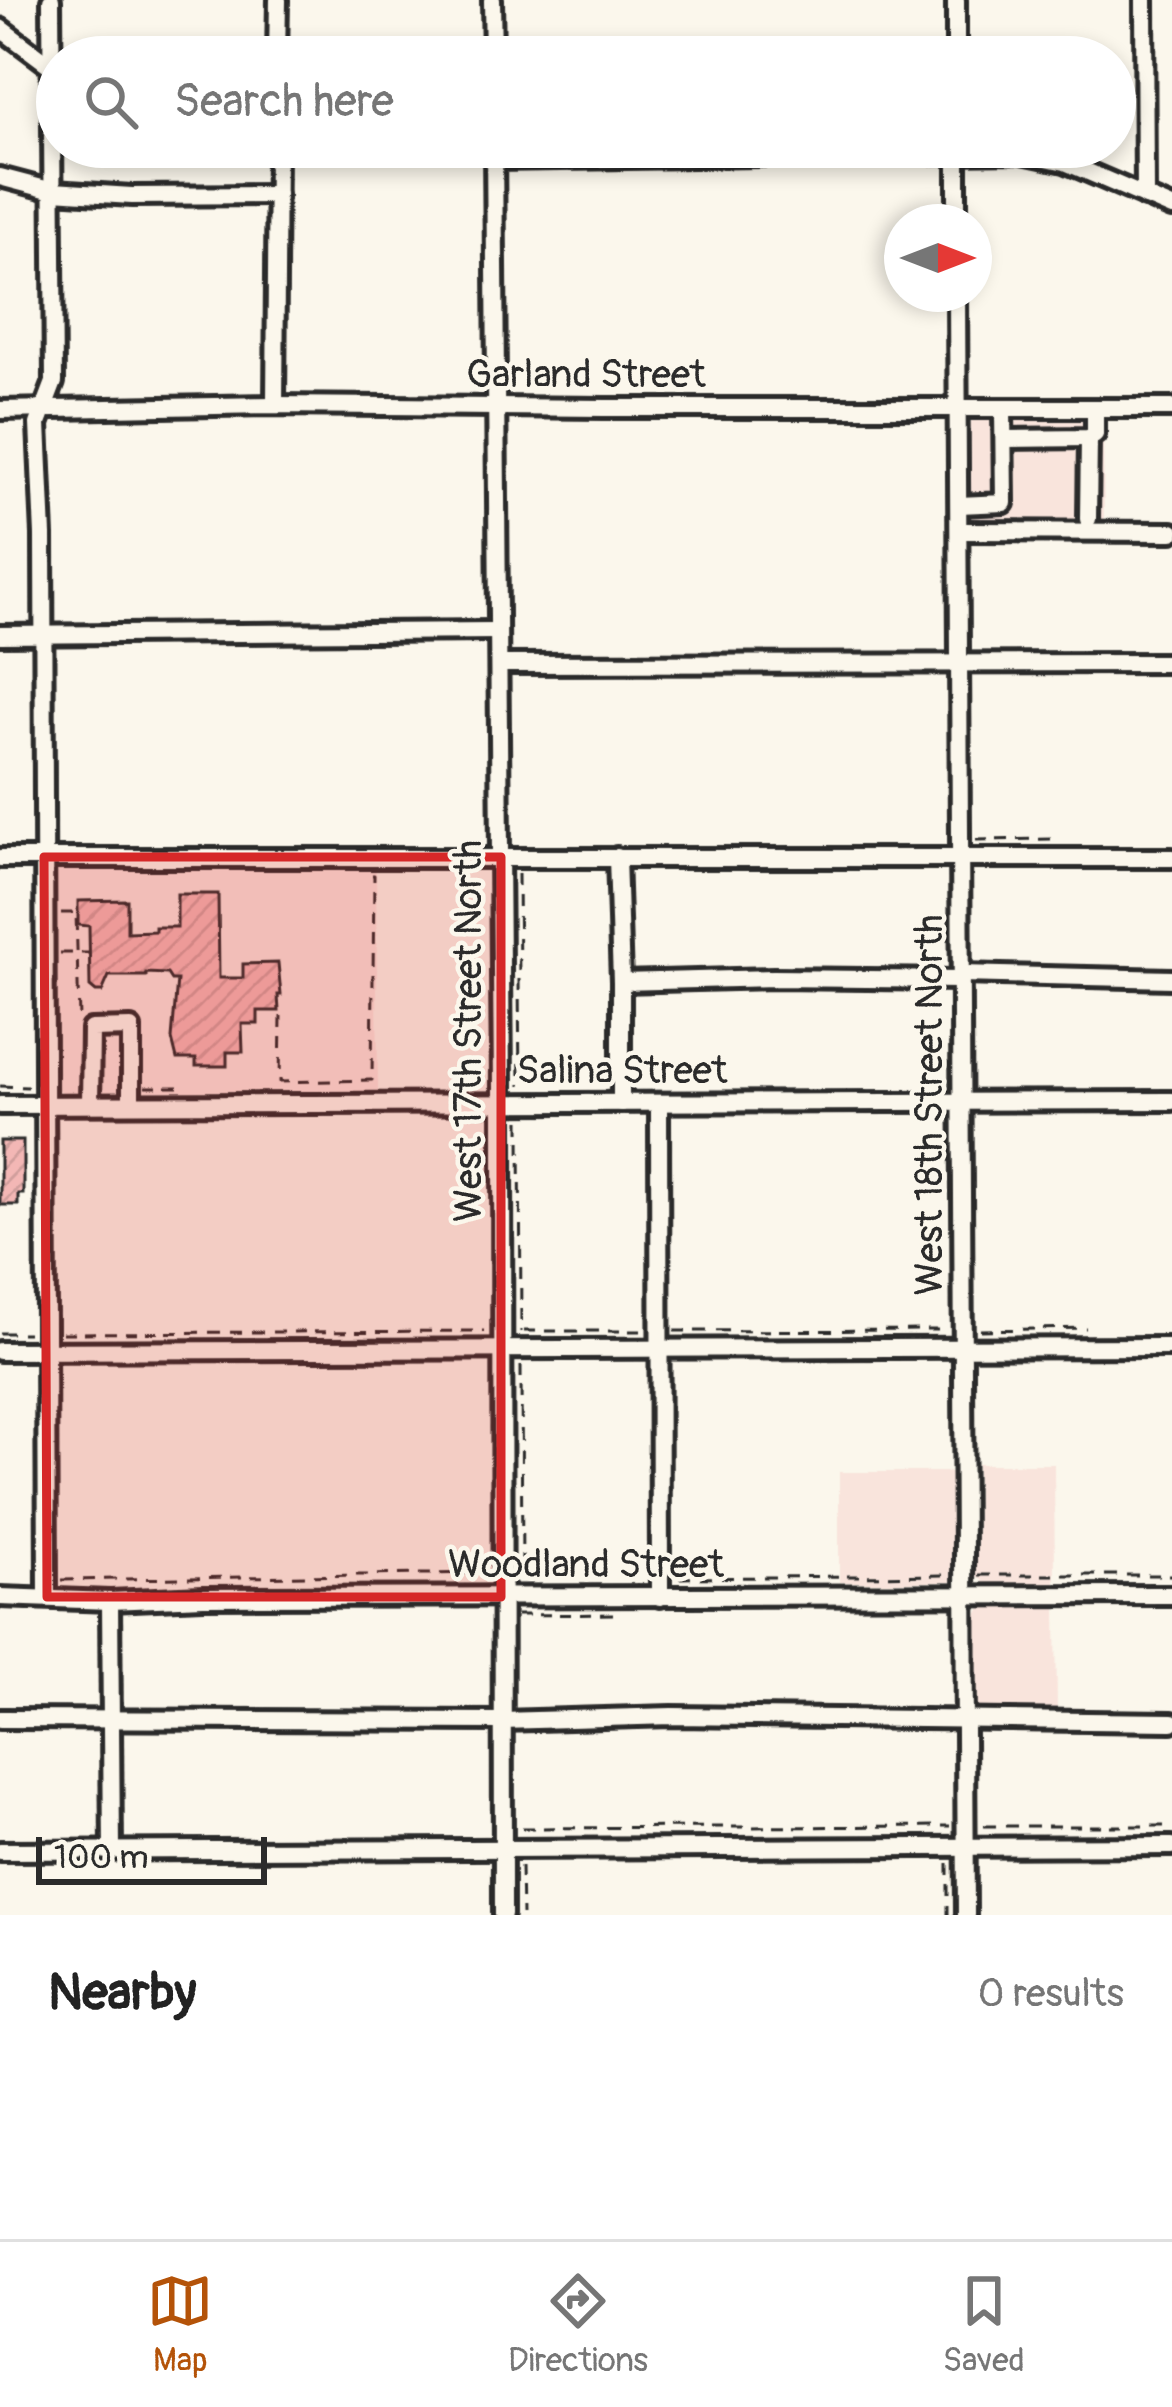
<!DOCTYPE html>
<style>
body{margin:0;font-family:Pangolin,sans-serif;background:#f6f6f6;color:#222}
.compass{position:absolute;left:884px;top:204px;width:108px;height:108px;border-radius:50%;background:#fff;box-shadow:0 6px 18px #0003;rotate:90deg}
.scale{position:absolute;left:36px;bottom:30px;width:231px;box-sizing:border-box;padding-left:12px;border:6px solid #2b2b2b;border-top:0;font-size:33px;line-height:42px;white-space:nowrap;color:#2b2b2b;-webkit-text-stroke:9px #fbf7ec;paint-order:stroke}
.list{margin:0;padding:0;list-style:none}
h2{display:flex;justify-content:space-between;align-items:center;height:156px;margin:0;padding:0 48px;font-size:51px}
h2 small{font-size:39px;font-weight:400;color:#767676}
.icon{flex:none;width:66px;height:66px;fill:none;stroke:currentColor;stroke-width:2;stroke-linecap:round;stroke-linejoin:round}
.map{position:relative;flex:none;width:1172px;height:1915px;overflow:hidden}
.search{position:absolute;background:#fff;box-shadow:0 6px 18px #0003;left:36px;right:36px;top:36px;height:132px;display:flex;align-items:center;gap:30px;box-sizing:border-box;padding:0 42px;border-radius:66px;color:#767676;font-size:45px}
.sheet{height:324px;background:#fff}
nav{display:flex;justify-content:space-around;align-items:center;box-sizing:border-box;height:168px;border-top:3px solid #e0e0e0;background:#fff;font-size:33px;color:#767676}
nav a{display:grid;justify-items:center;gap:6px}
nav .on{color:#b45309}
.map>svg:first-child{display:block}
</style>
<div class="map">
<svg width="1172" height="1915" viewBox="0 0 1172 1915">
<defs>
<pattern id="building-hatch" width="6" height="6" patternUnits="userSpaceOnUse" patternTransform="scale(3)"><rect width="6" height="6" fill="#f3b7b5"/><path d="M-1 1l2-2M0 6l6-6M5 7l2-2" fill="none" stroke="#d09e9c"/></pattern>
</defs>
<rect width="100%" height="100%" fill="#fbf7ec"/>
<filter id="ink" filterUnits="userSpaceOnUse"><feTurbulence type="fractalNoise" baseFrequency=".00833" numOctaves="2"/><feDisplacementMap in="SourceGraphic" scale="24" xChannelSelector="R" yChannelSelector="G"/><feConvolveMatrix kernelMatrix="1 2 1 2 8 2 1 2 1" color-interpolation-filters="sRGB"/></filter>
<g filter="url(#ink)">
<!-- built -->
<g fill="#f9e4dc">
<path d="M1103,416l1,115 -133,1 -1,-108 3,-6z"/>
<path d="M62,865l314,1 2,225 -315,1 -6,-3 -3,-4v-209l2,-8z"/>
<path d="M977,1464h77l1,119h-70l-8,-7z"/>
<path d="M839,1472h117l-2,107 -4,3h-111z"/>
<path d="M988,1603h68l1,113 -80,-3v-98l5,-9z"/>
</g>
<!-- building -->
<g fill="url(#building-hatch)" stroke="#2b2b2b" stroke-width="3">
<path d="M177,894h41l1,84h24v-14l35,-1 3,32h-3l1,16h-21v13h-16l1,28h-16v14h-31v-7h-19l-5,-20 5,-59h-6l-4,-6 -21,-1v3h-37l-7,16h-6l-6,-5 -1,-61 -11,-1v-24l49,-1v32l28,-1v-4h22z"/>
<path d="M0,1141h23v53h-5v11h-18z"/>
</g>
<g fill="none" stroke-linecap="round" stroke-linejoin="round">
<defs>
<g id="minor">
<path d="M492,0l1,57"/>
<path d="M956,0v57"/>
<path d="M1144,0l1,197"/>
<path d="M0,28l52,39"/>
<path d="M277,57l1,-57"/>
<path d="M494,147l8,939 1,829"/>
<path d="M957,147v75"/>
<path d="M494,160l524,-8 47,10 107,46"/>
<path d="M0,177l53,14 79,5 145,-1"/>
<path d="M957,294l9,1621"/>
<path d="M275,405l2,-258"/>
<path d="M0,410l275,-5 330,3h567"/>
<path d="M1004,439l85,-1 6,-4v-26"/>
<path d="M959,505l45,-2 -1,-95"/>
<path d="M1088,519l1,-81"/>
<path d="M959,531l213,1"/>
<path d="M0,635l498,-4"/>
<path d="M499,664l673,-1"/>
<path d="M617,857l4,125 152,-4 188,2"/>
<path d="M0,858h1172"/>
<path d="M961,974l211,5"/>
<path d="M621,982v121"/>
<path d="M659,1103l1,494"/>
<path d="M90,1104l1,-75 40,-1v76"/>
<path d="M0,1105l1172,-4"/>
<path d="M0,1351l1172,-4"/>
<path d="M0,1597l110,4 93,-4 969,-2"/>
<path d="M47,1597l-4,-1062 -5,-111 16,-42 -3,-382"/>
<path d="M110,1601l2,250"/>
<path d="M0,1719l502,2 170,-5 500,6"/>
<path d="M0,1851l1172,-5"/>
</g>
</defs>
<!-- minor casing -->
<use href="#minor" stroke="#2b2b2b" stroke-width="26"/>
<!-- path -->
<g stroke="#2b2b2b" stroke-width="3" stroke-dasharray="12 9" stroke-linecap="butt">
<path d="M976,840l76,-1"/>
<path d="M518,874l2,212"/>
<path d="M61,913h15l3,106"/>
<path d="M60,953h28"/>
<path d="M281,1016l-1,66 92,-2 2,-205h-2"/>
<path d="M0,1086l28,1"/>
<path d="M145,1087h33"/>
<path d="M520,1120l1,212"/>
<path d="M980,1330l106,-2"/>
<path d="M524,1331h122"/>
<path d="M674,1331l272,-1"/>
<path d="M0,1333h28"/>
<path d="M62,1333l422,-2"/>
<path d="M521,1366l1,212"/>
<path d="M979,1575h193"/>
<path d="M679,1578l266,-3"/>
<path d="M62,1580l422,-7"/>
<path d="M517,1615l105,-1"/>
<path d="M984,1826h188"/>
<path d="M522,1828l428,-2"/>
<path d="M948,1863v52"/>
<path d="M521,1866l1,49"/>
</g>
<!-- minor -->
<use href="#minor" stroke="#fbf7ec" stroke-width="16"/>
</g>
</g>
<!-- marked area -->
<path fill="#d62828" fill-opacity="0.2" stroke="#d62828" stroke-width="9" stroke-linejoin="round" d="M44,857h457v740h-454z"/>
<g text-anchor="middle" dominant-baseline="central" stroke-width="9" stroke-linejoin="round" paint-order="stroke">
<!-- street labels -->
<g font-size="39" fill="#2b2b2b" stroke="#fbf7ec">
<text x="586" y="374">Garland Street</text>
<text transform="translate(468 1031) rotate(-90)">West 17th Street North</text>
<text x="622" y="1070">Salina Street</text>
<text transform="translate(929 1105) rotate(-90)">West 18th Street North</text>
<text x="586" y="1564">Woodland Street</text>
</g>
</g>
</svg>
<svg class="compass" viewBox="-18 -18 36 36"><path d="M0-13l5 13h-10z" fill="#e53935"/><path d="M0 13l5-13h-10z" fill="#767676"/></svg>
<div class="scale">100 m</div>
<div class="search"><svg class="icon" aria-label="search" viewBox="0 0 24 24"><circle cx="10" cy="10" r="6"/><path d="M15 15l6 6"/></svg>Search here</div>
</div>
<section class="sheet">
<h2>Nearby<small>0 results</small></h2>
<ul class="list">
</ul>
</section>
<nav>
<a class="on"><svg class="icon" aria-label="map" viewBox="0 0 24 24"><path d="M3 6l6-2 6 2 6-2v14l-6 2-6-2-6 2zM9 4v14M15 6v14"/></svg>Map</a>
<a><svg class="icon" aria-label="directions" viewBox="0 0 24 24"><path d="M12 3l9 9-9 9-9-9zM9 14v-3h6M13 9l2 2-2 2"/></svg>Directions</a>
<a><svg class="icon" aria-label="saved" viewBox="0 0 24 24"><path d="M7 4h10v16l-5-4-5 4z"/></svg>Saved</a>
</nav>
